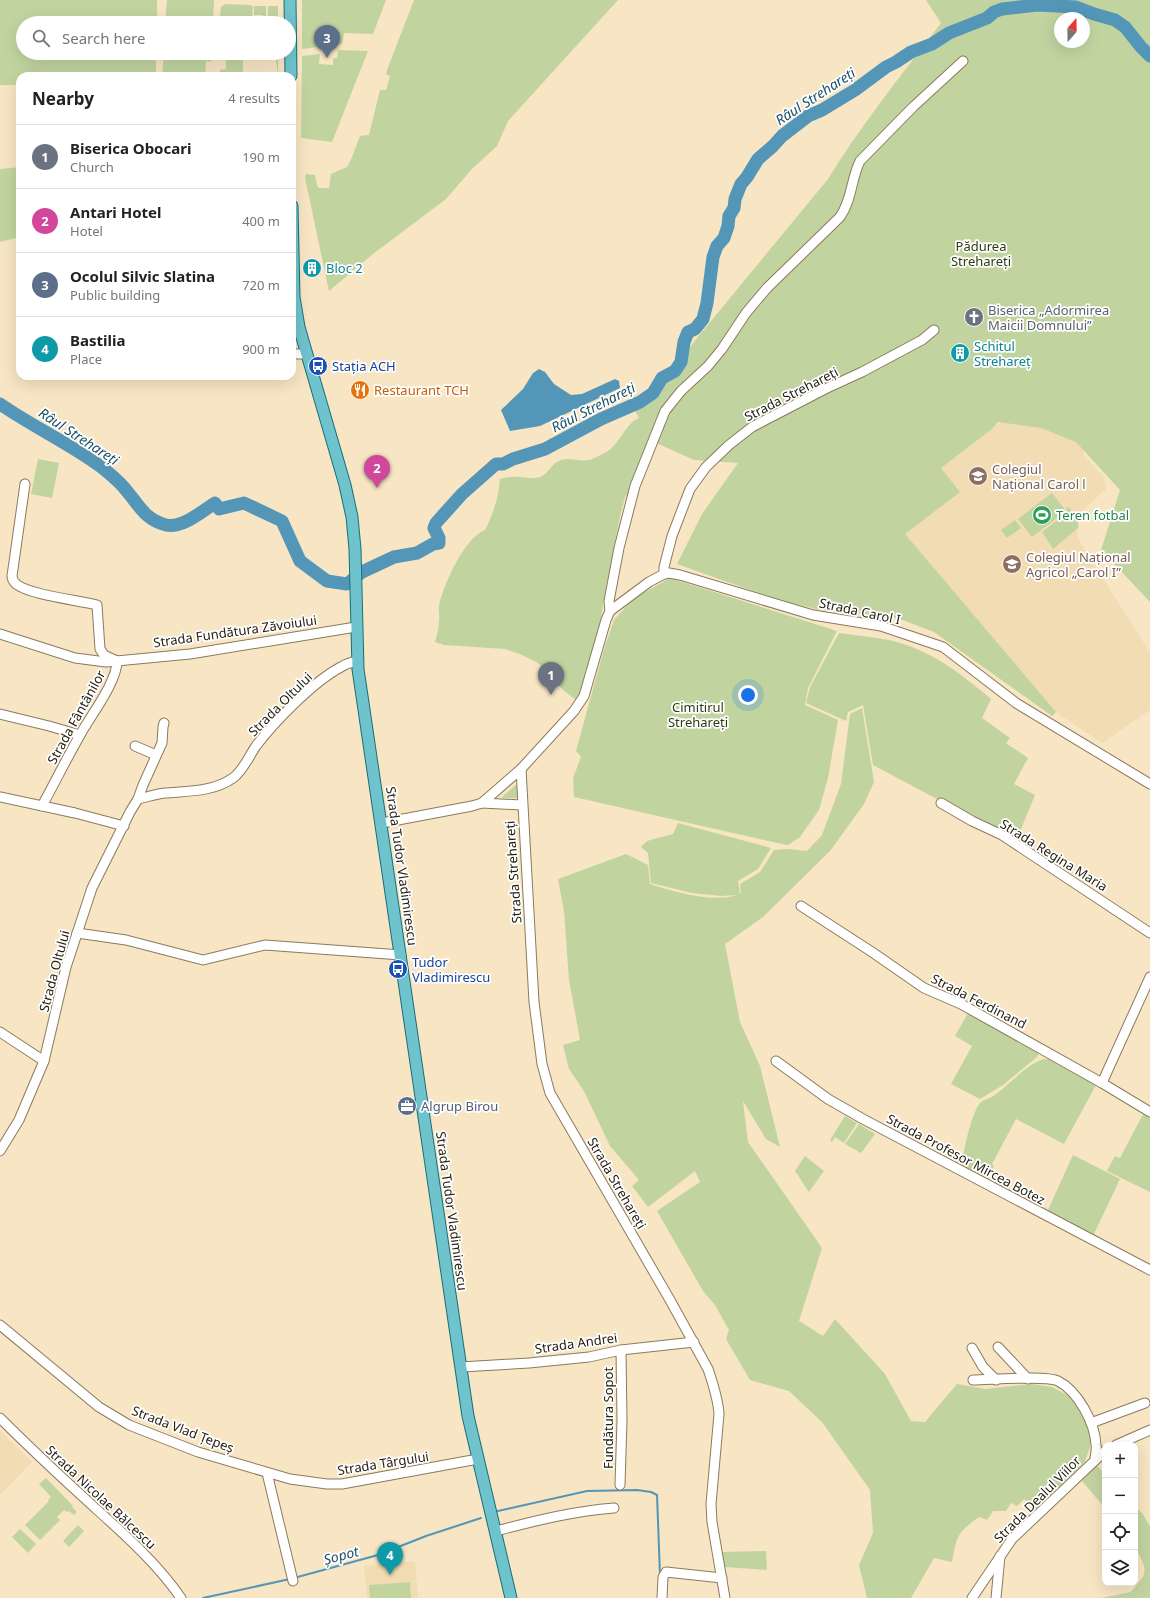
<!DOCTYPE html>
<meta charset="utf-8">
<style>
body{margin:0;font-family:"Noto Sans",sans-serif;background:#f2f2f2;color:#222}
.controls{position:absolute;right:12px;bottom:12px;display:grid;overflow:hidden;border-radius:8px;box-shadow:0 4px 16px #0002}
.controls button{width:36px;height:36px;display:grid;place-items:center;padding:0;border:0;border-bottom:1px solid #e0e0e0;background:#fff;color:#222;font:20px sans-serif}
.compass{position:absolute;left:1054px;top:12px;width:36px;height:36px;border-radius:50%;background:#fff;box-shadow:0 4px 16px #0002;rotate:20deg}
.you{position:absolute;left:748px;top:695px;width:14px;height:14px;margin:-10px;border:3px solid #fff;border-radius:50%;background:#1a73e8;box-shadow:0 0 0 6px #1a73e833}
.badge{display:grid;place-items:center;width:26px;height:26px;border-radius:50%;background:#3c5ed0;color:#fff;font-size:13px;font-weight:700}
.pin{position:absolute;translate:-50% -33px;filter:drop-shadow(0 1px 2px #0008)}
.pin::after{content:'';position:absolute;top:21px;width:14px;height:12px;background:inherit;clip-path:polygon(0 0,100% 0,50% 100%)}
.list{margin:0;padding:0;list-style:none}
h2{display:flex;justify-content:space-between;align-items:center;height:52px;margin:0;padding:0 16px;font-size:17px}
h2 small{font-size:13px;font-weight:400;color:#767676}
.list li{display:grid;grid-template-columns:26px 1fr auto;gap:12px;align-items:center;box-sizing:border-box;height:64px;padding:0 16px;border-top:1px solid #e0e0e0}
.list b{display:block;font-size:15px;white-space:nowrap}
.list p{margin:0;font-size:13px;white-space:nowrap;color:#767676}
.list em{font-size:13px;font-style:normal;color:#767676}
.icon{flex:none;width:22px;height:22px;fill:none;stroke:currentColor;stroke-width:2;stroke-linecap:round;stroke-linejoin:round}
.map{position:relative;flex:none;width:1150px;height:1598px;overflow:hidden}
.search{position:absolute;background:#fff;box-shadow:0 4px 16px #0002;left:16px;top:16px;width:280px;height:44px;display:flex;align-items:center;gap:10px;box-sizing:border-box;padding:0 14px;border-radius:22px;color:#767676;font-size:15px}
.panel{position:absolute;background:#fff;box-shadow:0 4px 16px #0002;left:16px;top:72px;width:280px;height:308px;border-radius:12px}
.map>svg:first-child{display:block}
</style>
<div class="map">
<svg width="1150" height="1598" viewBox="0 0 1150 1598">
<rect width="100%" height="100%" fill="#f7e5c4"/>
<!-- built -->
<g fill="#f1dcb3">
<path d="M1089,354l1,71 -7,30 21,22 2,12 -32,29 5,22 71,113v57l-48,33 -46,-31 -152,-178 55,-42 -18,-24z"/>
<path d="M0,1431l32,31 -32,33z"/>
<path d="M415,1561l3,37h-51l-3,-32z"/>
</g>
<!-- green -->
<g fill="#c1d4a0" fill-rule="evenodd">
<path d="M0,0h157v23h-134v30h133v23h-136v9h-20z"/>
<path d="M167,0h47l-1,23h-48z"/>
<path d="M302,0h84l-13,34 -29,-1 -2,11 -40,5z"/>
<path d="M414,0h204l-110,121 -11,25 -25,23 -26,30 -73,55 -44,37 -24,-113 1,-4 9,1 2,11 2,2h10l2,-14 16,-7 5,-10 8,-21 9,-1 11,-45h6l4,-14 -4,-2 1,-4z"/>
<path d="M926,0h224v602l-49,-52 19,-60 -44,-48 -35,-14 -43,-6 -6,7 -51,39 19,24 -55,42 151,178 -4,4 -118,-84 -37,-14 -76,-8 -40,-9 -104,-37 25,-50 36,-51 -44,-3 -42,-19 -17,45 -10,11 -5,20 -13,65 -13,77 -14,44 -17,-13 -25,-27 -18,-9 -15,-5 -61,-4 -9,-3c2,-7 4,-14 4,-21 1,-5 -1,-11 0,-16 5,-21 25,-67 46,-75 9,-18 13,-31 15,-51 4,-1 9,-2 12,-2 10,-1 18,3 28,0 9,-3 11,-14 21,-17 9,-3 18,2 27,0 7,-1 14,-6 20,-9 12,-8 17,-27 31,-33l-7,-13 36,-29 29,-38 131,-159c34,-55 74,-105 113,-156zM1060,18h24v24h-24z"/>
<path d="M225,4l26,1 2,2 -1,10 -32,-1 1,-9z"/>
<path d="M254,6h12v17h-3v-8h-9z"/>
<rect x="268" y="6" width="10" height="17"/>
<path d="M338,50l30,1 -36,91 -31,-4 1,-82 18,-2 -1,10 14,1v-7h4z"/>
<path d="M164,53h47v9l-5,-1 -1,15h-43z"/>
<path d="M226,53h17v19l17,2v2h-40v-6l6,-1z"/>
<path d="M268,53h10v23l-2,-17h-8z"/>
<path d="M20,167v70l-20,5v-73z"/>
<path d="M38,459l21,4 -7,35 -21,-4z"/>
<path d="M1052,493l14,18 -34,26 -14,-18z"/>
<path d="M1068,507c6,6 12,12 10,21l-25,21 -11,-17 26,-20 -2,-4z"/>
<path d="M1015,520l6,8 -14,10 -6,-8z"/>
<path d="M670,578l167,53 -29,57 -3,17 33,15 -10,58 -9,32 -19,27 -12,8 -11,-2 -203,-46 -1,-19 8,-21 -5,-6 28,-102 10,-29 19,-21z"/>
<path d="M839,633c19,3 39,4 58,9 36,10 66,33 94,57l-9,19 28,20 -4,5 22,15 -14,26 21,11 -19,46 -143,-76 -10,-60 -15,7 -2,9 -40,-18 4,-16z"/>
<path d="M862,708l12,74 -10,22 -34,47 -67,66 -38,27 15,78 20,44 20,81 -14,-8 -23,-38 5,41 74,106 -23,73 24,15 12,-17 50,55 26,47 14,1 32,-38 28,5 47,-5 20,3 17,9 11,12 6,14 5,21 -6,19 -49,47 -12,-10 -7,7 -6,-3 -5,8h-13l-6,9 -8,-3c-22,16 -22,18 -27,45l-18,-4 -23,40h-44l-8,-33 14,-32 -3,-43 -48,-68 -33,-31 -39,-11 -24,-41 3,-9 -14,-25 -12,-14 -46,-80 43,-29 -5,-11 -47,36 -16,-21 7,-6 -29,-34 -26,-55 -15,-22 -6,-24 17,-5 -11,-60 -5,-69 -6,-32 68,-25 22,11 2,19c24,8 63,19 87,11l-16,1 -29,-3 -41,-10 -3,-30 -7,-6 6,-6 26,-7 5,-11 93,25 -13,21 -20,12 2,13h1l-1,-10 20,-12 14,-22 14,-1 19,2 15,-16 19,-51 9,-70z"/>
<path d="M517,784v14h-15v-1z"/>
<path d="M968,1013l68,37 2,4 -1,3 -34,28 -23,14 -29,-15 21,-38 -17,-10z"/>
<path d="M1044,1059h4l48,26 -32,59 -48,-25 -24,45 2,2 -7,14 -25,-13c0,-12 10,-57 19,-65 2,-2 7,-3 11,-5 18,-12 31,-31 52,-38z"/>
<path d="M1145,1114l5,3v75l-43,-21 8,-15 5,2 22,-42z"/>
<path d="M845,1116l12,7 -13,20 -9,-6 -3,5 -2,-2z"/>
<path d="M859,1124l16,10 -14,19 -16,-9z"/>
<path d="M1073,1155l47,24 -27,57 -46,-24z"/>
<path d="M805,1156l19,15 -15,21 -14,-21z"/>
<path d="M1096,1465l9,9v34l-23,-27 -1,-3z"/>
<path d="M46,1478l27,28 -1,1 5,5 -3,3 -5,-4 -2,1 -3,-2 -7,7 3,3 -20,20 -15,-15 24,-24 -1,-1 3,-3 -12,-13z"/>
<path d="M1135,1507l7,6 8,13v72h-49l30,-6c4,-6 11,-12 13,-18 3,-10 -7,-20 -9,-29 -2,-12 0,-26 0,-38z"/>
<path d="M78,1525l6,6 -15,16 -6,-6z"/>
<path d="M20,1529l16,15 -8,9 -16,-16z"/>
<path d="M766,1551l1,19 -43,-3 -3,-15z"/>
<path d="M410,1582l1,16h-41l-1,-13z"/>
</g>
<!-- water -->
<path fill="#5396b8" d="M539,369l6,3 9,12 17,11 11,-1 33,-15 4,2 1,7 -80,38 -30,5 -9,-21 22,-21 10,-16z"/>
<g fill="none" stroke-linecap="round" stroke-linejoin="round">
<!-- stream -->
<g stroke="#5396b8" stroke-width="2">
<path d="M498,1511l89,-20 50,-1 14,2 6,3 3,80"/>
<path d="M294,1578l84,-23 48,-19 55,-18"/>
<path d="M203,1598l87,-19"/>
</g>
<!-- river -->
<path stroke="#5396b8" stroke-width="13" d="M0,404c33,23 71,40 104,65 7,6 16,13 22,21 13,15 19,30 40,35 16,4 36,-14 49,-22l4,6 25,-6 38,18 18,40 27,20 20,3 15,-12 32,-15 23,-4 16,-9 6,-1v-5l-5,-10 2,-5 26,-29 34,-30h7l10,-5 32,-10 56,-30 39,-17 13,-9 9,-15 13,-7 6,-9 3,-20 4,-10 7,-3 8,-10 4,-16 6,-46 4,-11 7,-8 4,-12 1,-10 5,-8 1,-9 6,-15 6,-7 11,-18 15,-13 9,-10 26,-20 14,-6 33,-20 31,-23 10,-5 15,-10 21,-8 17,-11 38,-15 7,-6 8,-3 35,-4 39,2 18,7 21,6 10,7 16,20 9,9"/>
<defs>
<g id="minor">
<path d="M292,354h15"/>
<path d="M25,484l-13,92c0,3 1,5 4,8 14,11 61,16 81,21l3,44 4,6 13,6"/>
<path d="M664,574v-7l8,-31 18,-47 16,-22 23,-22 23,-18 73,-38 37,-17 60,-32 12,-10"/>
<path d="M610,611l-1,-10 10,-53 16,-62 30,-75 16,-20 27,-25 14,-17 24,-36 21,-25 73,-71c12,-17 11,-38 20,-56l53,-54 50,-46"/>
<path d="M0,634l75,24 31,4 84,-8 166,-27"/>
<path d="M0,714l49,12 31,9"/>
<path d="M135,746l21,9"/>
<path d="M521,769l13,233 8,62 8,29 120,207 38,69c5,15 10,29 11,45l-8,90 1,18 13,76"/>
<path d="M0,797l75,16 49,13"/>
<path d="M138,799l5,-14 19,-42 1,-16 1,-4"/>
<path d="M482,803l40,2"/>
<path d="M941,803l31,18 30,14 148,98"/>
<path d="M42,806c13,-24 25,-48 38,-71 11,-20 37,-53 37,-74"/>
<path d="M382,823l90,-17 10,-3 39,-34 53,-58 10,-15 22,-76 4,-9 39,-29 15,-8 5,-1 11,2 133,40 68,11 62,21 73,56 134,81"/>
<path d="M801,906l71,46 52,36 37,16 141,79 48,29"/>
<path d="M77,933l49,7 77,20 62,-15 136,10"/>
<path d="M0,1032l44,29"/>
<path d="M776,1061l52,38 35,20 287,151"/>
<path d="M1102,1083l48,-106"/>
<path d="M0,1151l19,-31 25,-59 22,-94 26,-79 38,-76 8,-13c9,-2 18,-5 27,-6 23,-2 48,-1 68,-15 10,-7 16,-22 23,-32 18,-24 58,-65 85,-79 5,-3 11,-5 17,-6"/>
<path d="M0,1325l99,82 30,18 69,27 92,27 37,5h15l136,-25"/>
<path d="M998,1347l30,32"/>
<path d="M972,1348l11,19 13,13"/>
<path d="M461,1367l68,-4 60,-6 32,-7 73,-8"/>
<path d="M973,1380c16,0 73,-5 85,1 20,10 37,42 38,64 1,4 -1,10 -1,15"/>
<path d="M0,1418c30,30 61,59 93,88 31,28 64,57 88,92"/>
<path d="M1091,1423l54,-20"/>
<path d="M1116,1445l34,-15"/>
<path d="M267,1473l26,108"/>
<path d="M620,1485l2,-65 -1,-70"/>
<path d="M495,1532l5,-2c38,-10 75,-19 114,-22"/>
<path d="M662,1598l1,-21 3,-5 56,6"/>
<path d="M972,1598l40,-59 93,-88"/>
<path d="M996,1598l4,-42"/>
</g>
<g id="major">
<path d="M290,0l1,76"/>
<path d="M292,206l2,91 5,30 46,158 7,32 3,32 3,120 110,747 43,182"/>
</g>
</defs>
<!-- minor casing -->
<use href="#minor" stroke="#8b7b5c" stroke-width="11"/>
<!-- major casing -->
<use href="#major" stroke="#177076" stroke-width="13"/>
<!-- minor -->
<use href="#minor" stroke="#fff" stroke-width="9"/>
<!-- major -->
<use href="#major" stroke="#6fc3cd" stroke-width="11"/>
</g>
<!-- icons -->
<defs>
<symbol id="building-disc" viewBox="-11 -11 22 22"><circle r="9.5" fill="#0f9aa8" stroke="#fff"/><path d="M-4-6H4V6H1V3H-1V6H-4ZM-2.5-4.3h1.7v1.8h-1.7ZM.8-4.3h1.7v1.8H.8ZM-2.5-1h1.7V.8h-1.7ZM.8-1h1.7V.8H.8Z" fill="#fff"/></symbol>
<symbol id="church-disc" viewBox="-11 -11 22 22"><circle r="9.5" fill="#6b7280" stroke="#fff"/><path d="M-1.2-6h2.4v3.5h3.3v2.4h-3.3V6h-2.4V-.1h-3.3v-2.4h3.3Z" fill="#fff"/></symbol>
<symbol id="bus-disc" viewBox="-11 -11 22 22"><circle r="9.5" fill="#1a4fb4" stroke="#fff"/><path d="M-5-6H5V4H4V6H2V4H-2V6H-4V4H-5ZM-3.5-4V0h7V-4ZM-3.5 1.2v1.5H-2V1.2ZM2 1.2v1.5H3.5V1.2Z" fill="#fff"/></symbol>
<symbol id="restaurant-disc" viewBox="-11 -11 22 22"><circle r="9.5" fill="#e8710a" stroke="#fff"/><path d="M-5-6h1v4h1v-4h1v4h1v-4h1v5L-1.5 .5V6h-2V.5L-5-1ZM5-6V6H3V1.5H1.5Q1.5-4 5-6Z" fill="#fff"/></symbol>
<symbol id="school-disc" viewBox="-11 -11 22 22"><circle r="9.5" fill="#8d6e63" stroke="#fff"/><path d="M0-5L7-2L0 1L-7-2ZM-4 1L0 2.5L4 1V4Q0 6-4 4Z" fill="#fff"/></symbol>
<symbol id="stadium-disc" viewBox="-11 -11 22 22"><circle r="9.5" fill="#2e9e5b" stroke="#fff"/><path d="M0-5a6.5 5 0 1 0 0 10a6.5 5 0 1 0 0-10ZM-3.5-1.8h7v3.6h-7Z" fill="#fff"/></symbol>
<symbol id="office-disc" viewBox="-11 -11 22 22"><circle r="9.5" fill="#5c6f8a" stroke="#fff"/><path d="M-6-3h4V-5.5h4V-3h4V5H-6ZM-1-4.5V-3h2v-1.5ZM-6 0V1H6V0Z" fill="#fff"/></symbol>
</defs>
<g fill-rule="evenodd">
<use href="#building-disc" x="301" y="257" width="22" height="22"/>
<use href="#church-disc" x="963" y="306" width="22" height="22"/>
<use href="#building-disc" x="949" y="342" width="22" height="22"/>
<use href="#bus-disc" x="307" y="355" width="22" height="22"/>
<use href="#restaurant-disc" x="349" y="379" width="22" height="22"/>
<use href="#school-disc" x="967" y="465" width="22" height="22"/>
<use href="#stadium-disc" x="1031" y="504" width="22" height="22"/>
<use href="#school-disc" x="1001" y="553" width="22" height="22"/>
<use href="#bus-disc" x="387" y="958" width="22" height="22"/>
<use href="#office-disc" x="396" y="1095" width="22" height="22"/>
</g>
<g text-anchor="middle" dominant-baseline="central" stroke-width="3.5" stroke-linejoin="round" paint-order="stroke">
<!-- park labels -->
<g font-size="13" fill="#2e3c0f" stroke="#fff">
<text x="981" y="246">Pădurea<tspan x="981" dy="15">Strehareți</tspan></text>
<text x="698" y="707">Cimitirul<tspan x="698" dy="15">Strehareți</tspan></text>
</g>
<!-- culture labels -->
<g font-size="13" fill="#0d838f" stroke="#fff" text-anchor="start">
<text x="326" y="268">Bloc 2</text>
<text x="974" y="346">Schitul<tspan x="974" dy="15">Strehareț</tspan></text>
</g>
<!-- worship labels -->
<g font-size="13" fill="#5b616d" stroke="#fff" text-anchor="start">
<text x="988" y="310">Biserica „Adormirea<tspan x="988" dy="15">Maicii Domnului”</tspan></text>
</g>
<!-- transit labels -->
<g font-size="13" fill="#164399" stroke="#fff" text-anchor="start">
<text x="332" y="366">Stația ACH</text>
<text x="412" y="962">Tudor<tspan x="412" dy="15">Vladimirescu</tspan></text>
</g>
<!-- food labels -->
<g font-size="13" fill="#c56008" stroke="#fff" text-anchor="start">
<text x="374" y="390">Restaurant TCH</text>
</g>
<!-- street labels -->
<g font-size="13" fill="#262013" stroke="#fff">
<text transform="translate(791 394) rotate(-27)">Strada Strehareți</text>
<text transform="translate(860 611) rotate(12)">Strada Carol I</text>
<text transform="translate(235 631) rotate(-8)">Strada Fundătura Zăvoiului</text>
<text transform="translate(280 704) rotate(-45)">Strada Oltului</text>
<text transform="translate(76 717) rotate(-61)">Strada Fântânilor</text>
<text transform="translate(1054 855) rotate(32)">Strada Regina Maria</text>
<text transform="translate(402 866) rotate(82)">Strada Tudor Vladimirescu</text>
<text transform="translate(513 872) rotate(-94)">Strada Strehareți</text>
<text transform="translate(54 971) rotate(-75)">Strada Oltului</text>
<text transform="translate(979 1001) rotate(27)">Strada Ferdinand</text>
<text transform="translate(966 1159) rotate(28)">Strada Profesor Mircea Botez</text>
<text transform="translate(617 1183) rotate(60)">Strada Strehareți</text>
<text transform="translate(452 1211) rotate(82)">Strada Tudor Vladimirescu</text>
<text transform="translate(576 1343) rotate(-8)">Strada Andrei</text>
<text transform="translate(608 1418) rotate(-90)">Fundătura Sopot</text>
<text transform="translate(183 1429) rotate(21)">Strada Vlad Țepeș</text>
<text transform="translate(383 1463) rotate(-9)">Strada Târgului</text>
<text transform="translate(101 1497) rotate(43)">Strada Nicolae Bălcescu</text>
<text transform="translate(1037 1499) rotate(-45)">Strada Dealul Viilor</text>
</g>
<!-- education labels -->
<g font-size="13" fill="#785e54" stroke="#fff" text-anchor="start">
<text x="992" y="469">Colegiul<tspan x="992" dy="15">Național Carol l</tspan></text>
<text x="1026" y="557">Colegiul Național<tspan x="1026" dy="15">Agricol „Carol I”</tspan></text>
</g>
<!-- leisure labels -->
<g font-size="13" fill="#27864d" stroke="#fff" text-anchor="start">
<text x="1056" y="515">Teren fotbal</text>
</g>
<!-- service labels -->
<g font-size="13" fill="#4e5e75" stroke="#fff" text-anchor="start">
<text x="421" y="1106">Algrup Birou</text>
</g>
<!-- water labels -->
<g font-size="14" font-style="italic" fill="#1b506a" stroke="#fff">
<text transform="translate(815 96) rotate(-33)">Râul Strehareți</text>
<text transform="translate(593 407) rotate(-27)">Râul Strehareți</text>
<text transform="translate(79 436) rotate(33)">Râul Strehareți</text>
<text transform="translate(341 1555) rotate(-15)">Șopot</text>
</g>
</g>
</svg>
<div class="controls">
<button>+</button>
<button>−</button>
<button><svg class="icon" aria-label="locate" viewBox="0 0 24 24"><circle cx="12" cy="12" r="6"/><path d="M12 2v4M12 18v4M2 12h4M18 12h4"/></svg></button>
<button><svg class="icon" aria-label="layers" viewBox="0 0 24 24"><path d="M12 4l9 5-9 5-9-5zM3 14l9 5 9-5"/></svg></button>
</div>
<svg class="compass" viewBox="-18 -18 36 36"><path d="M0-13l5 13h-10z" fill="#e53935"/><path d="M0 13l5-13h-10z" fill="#767676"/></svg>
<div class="you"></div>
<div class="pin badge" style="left:551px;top:695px;background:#6b7280">1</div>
<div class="pin badge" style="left:377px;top:488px;background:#d1479c">2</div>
<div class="pin badge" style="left:327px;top:58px;background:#5c6f8a">3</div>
<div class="pin badge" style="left:390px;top:1575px;background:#0f9aa8">4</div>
<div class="search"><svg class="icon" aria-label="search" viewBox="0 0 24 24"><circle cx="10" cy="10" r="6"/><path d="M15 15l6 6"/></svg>Search here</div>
<section class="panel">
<h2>Nearby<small>4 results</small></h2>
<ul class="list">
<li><span class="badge" style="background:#6b7280">1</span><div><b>Biserica Obocari</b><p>Church</p></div><em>190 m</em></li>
<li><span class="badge" style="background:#d1479c">2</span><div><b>Antari Hotel</b><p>Hotel</p></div><em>400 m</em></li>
<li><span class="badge" style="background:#5c6f8a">3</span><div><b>Ocolul Silvic Slatina</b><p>Public building</p></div><em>720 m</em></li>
<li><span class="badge" style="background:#0f9aa8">4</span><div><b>Bastilia</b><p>Place</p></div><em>900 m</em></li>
</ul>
</section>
</div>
